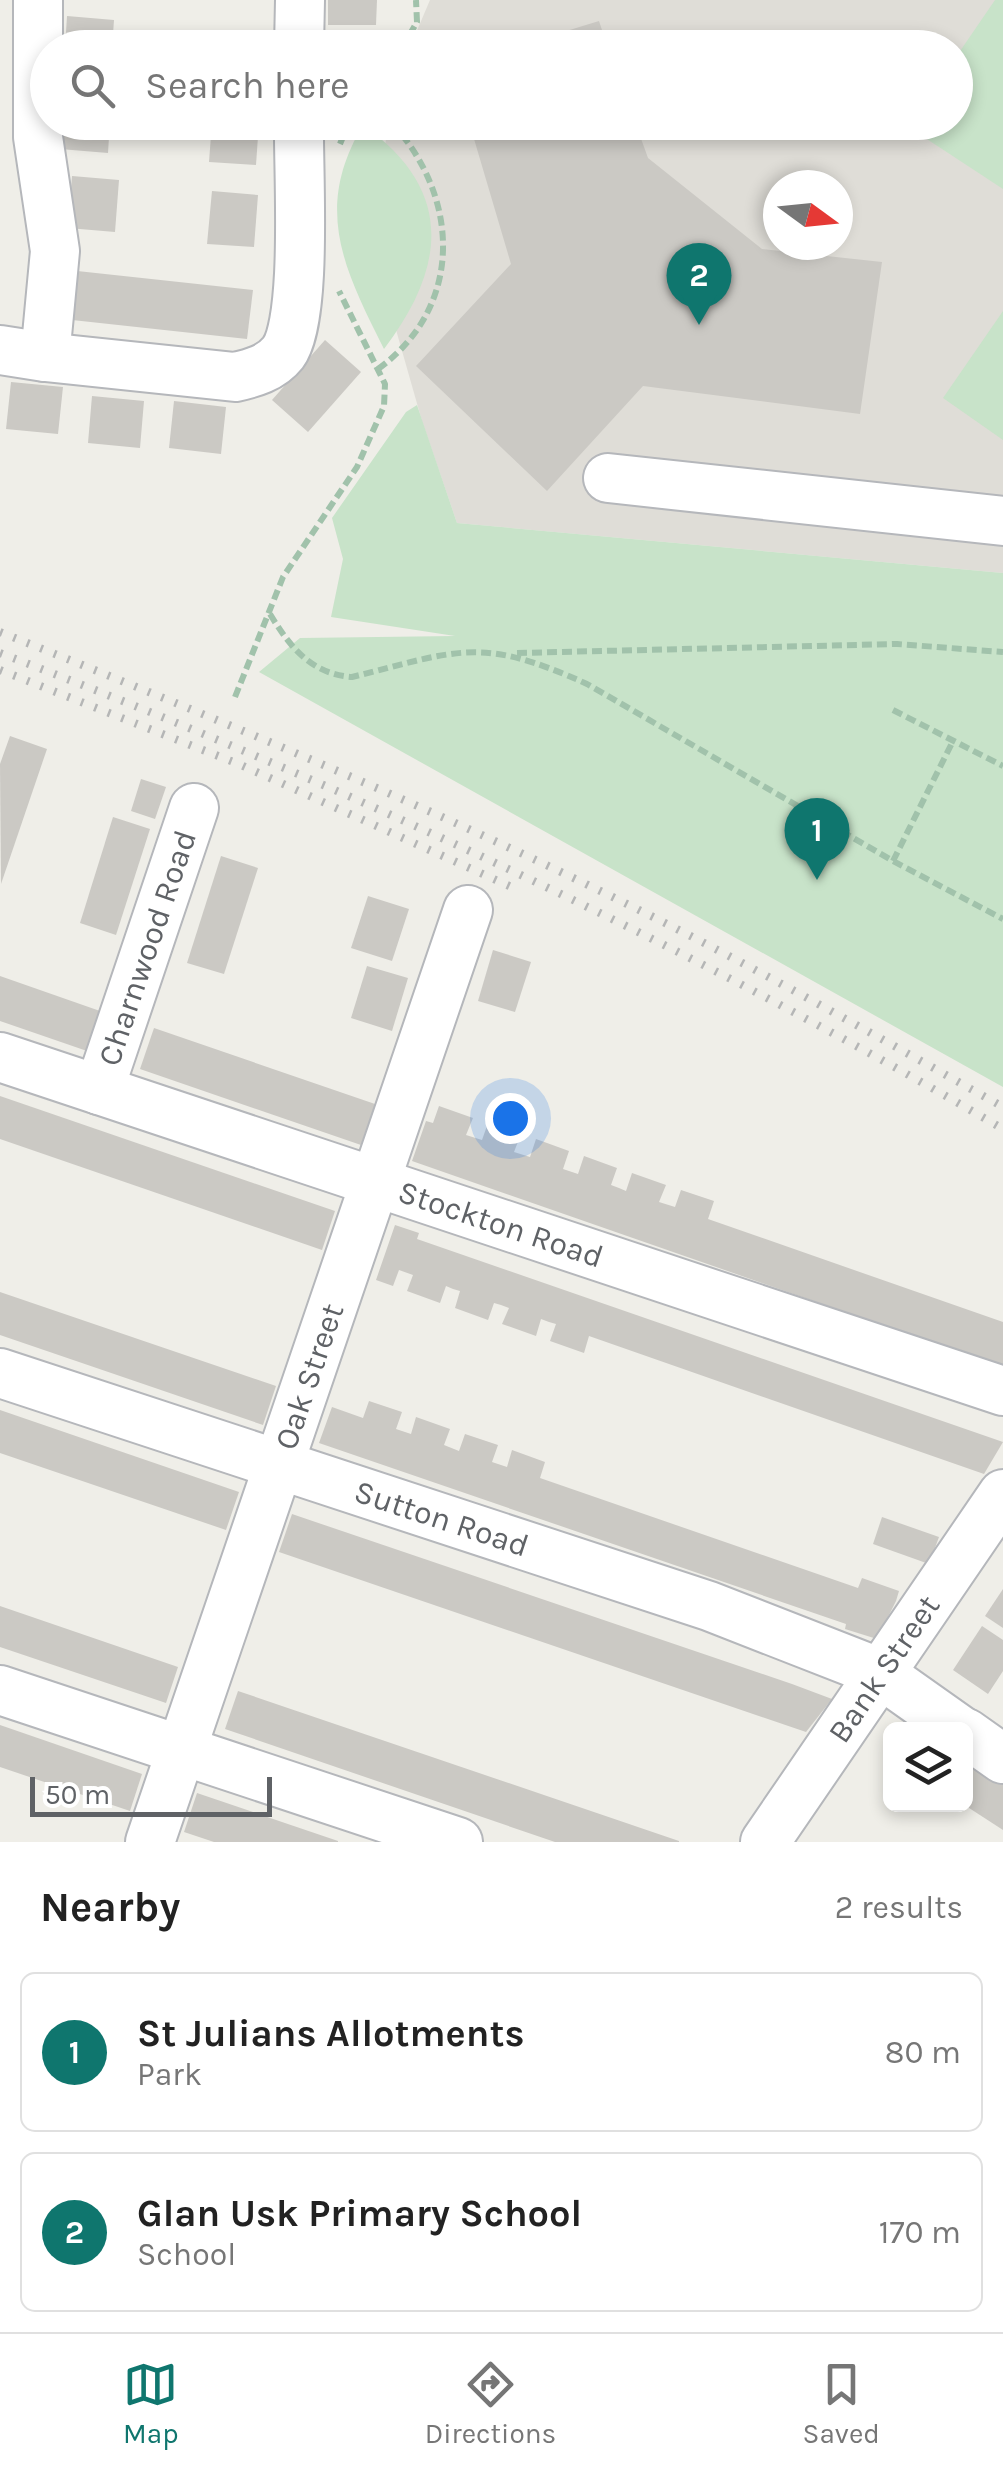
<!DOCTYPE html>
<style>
body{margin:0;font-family:Karla,sans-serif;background:#f6f6f6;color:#222}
.controls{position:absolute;right:30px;bottom:30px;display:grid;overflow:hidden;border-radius:15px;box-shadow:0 5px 15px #0003}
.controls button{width:90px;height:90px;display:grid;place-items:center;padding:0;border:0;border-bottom:2px solid #e0e0e0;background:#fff;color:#222;font:50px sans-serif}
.compass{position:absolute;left:763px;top:170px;width:90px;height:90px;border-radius:50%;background:#fff;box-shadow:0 5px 15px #0003;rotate:105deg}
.scale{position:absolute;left:30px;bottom:25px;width:242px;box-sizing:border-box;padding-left:10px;border:5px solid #5f6266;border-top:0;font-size:28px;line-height:35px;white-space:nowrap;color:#5f6266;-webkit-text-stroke:8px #fff;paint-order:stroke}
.you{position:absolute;left:510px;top:1118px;width:35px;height:35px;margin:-25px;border:8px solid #fff;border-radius:50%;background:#1a73e8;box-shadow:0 0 0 15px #1a73e833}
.badge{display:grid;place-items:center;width:65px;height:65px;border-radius:50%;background:#0f766e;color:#fff;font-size:32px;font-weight:700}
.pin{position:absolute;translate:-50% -82px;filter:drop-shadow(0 2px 5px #0008)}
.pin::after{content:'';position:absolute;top:52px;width:35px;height:30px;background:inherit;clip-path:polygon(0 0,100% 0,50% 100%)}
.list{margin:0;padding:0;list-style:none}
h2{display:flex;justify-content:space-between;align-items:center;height:130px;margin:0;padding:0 40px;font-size:42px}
h2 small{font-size:32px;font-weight:400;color:#767676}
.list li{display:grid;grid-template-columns:65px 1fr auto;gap:30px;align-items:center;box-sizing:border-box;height:160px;margin:0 20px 20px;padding:0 20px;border:2px solid #e0e0e0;border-radius:15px}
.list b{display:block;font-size:38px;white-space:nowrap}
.list p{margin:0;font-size:32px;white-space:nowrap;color:#767676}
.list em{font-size:32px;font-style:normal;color:#767676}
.icon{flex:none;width:55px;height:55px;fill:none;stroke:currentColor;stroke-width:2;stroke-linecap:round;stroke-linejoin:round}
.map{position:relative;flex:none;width:1003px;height:1842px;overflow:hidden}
.search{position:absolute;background:#fff;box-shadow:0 5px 15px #0003;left:30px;right:30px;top:30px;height:110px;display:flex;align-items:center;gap:25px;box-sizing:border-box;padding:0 35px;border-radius:55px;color:#767676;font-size:38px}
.sheet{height:490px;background:#fff}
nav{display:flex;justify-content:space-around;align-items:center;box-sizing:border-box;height:140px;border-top:2px solid #e0e0e0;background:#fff;font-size:28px;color:#767676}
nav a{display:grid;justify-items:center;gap:5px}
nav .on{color:#0f766e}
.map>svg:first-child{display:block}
</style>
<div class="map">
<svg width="1003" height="1842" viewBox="0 0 1003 1842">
<rect width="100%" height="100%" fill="#efeee8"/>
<!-- education -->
<path fill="#dfddd7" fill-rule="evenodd" d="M430,0h573v573l-546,-50 -35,-102 -53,-186 20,-112 567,-1v-74l-546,-1zM778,185h60v60h-60z"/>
<!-- green -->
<g fill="#c8e3c9">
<path d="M995,0h8v189l-96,-63 3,-3 46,-1v-65z"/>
<path d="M363,125c91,64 84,141 21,224 -40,-80 -71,-140 -21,-224z"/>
<path d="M1003,311v129l-60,-42z"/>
<path d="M417,405l40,118 546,50v514l-744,-415 41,-34 155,-2 -124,-19 12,-58 -11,-41 74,-106z"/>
</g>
<!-- building -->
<g fill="#cbc9c4">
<path d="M328,0h49l-1,25h-48z"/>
<path d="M67,16l47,4 -2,28h-47z"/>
<path d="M599,21l9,27h-94v-1z"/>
<path d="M212,32l46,4 -1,12h-47z"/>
<path d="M63,122h47l-2,31 -48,-4z"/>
<path d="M212,122h47l-3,43 -47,-3z"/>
<path d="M469,122h166l13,36 114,91 120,13 -22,152 -217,-28 -96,105 -131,-125 95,-102z"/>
<path d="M72,176l47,4 -4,52 -47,-4z"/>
<path d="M212,191l46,4 -4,52 -47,-3z"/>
<path d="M68,270l185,20 -6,49 -184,-20z"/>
<path d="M325,340l36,32 -53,60 -36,-32z"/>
<path d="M11,382l52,5 -5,47 -52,-5z"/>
<path d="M92,396l52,5 -4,47 -52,-5z"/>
<path d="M174,401l52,6 -5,47 -52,-6z"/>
<path d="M10,736l37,13 -46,135 -1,-120z"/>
<path d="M141,779l25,8 -11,32 -24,-8z"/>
<path d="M113,817l37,12 -34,106 -36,-12z"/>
<path d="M221,856l37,12 -34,106 -37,-11z"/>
<path d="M368,896l41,13 -17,52 -41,-13z"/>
<path d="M493,950l38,12 -16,50 -37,-11z"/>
<path d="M367,966l41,12 -16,53 -41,-13z"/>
<path d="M0,976l100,35 -13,40 -87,-30z"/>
<path d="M154,1028l221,76 -14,41 -221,-76z"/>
<path d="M0,1096l335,115 -13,39 -322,-111z"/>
<path d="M439,1106l34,12 -7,17 16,5 6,-17 33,11 -7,18 16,5 6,-18 33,12 -6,18 15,5 6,-18 33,12 -6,17 8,3 7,3 6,-18 34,12 -7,17 16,5 6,-17 33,11 -6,18 295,103v45l-591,-206 14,-40 7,2z"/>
<path d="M395,1225l24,8 -2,6 586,203 -19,32 -395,-138 -5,17 -34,-12 6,-17 -7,-2 -8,-3 -5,17 -34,-12 7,-16 -8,-3 -7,-2 -6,17 -33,-12 5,-17 -7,-2 -7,-3 -6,17 -33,-12 6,-16 -14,-5 -6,16 -17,-6z"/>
<path d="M0,1292l276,94 -13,39 -263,-90z"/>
<path d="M369,1401l33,11 -6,17 15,5 5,-17 34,12 -6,16 15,6 6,-17 33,11 -6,17 15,5 5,-17 33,12 -5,16 318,110 4,-10 37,13 -3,10 -19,38 -32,-10 1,-5 -527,-181 13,-36 31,11z"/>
<path d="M0,1410l239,82 -13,38 -226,-77z"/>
<path d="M292,1514l500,170 40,15 -26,33 -527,-180z"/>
<path d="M882,1517l57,20 -10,27 -56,-20z"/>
<path d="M1003,1589v39l-18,-12z"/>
<path d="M0,1606l178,61 -12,36 -166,-56z"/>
<path d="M982,1626l21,14v31l-15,23 -35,-24z"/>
<path d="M238,1691l441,150v1h-124l-330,-113z"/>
<path d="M0,1725l142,49 -12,37 -130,-44z"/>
<path d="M966,1747l37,24v59l-37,-24z"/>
<path d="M197,1793l141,48v1h-124l-30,-10z"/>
</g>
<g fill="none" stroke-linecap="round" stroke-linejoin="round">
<defs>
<g id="minor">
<path d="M38,0v137l17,114 -10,106 190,20c18,-4 36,-9 48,-24 25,-33 15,-183 16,-231"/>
<path d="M299,48l1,-48"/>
<path d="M0,350l45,7"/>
<path d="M608,478l395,43"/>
<path id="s1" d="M0,1057l1003,334"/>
<path id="s2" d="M99,1090l95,-282"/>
<path id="s3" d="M0,1373l709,233 169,66 82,58"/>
<path d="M0,1690l458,152"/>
<path d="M966,1733l37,26"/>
<path id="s4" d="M150,1842l318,-932"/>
<path id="s5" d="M765,1842l238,-348"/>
</g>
</defs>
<!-- minor casing -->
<use href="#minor" stroke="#b5b7bb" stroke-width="52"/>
<!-- path -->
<g stroke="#a1c2ab" stroke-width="6" stroke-dasharray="10 5" stroke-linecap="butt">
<path d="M402,48l15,-26 -1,-22"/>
<path d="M340,144l9,-22"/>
<path d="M378,369c87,-63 82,-173 13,-247"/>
<path d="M270,614c20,33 41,60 82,63 108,-27 129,-41 235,7l306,177 110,58"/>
<path d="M517,653l380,-9 106,8"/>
<path d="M235,697l48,-120 74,-110 27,-61 1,-22 -46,-93"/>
<path d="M893,710l110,56"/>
<path d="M893,861l60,-120"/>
</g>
<!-- minor -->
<use href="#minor" stroke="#fff" stroke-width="48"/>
<!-- rail -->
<g stroke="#b5b6b6" stroke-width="8" stroke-dasharray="2.5 12" stroke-linecap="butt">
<path d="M0,632c213,85 425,172 631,274 126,62 249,132 372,201"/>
<path d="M0,653c346,132 683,289 1003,476"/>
<path d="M0,670l241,95 275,124"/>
</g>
</g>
<g text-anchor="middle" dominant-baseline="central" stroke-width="8" stroke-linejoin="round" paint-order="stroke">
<!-- street labels -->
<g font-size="32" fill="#5f6266" stroke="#fff">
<text stroke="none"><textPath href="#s2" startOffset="150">Charnwood Road</textPath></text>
<text stroke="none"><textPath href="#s1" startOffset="528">Stockton Road</textPath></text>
<text stroke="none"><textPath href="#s4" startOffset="492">Oak Street</textPath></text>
<text stroke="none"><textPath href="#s3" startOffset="465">Sutton Road</textPath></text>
<text stroke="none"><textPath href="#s5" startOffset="210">Bank Street</textPath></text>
</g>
</g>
</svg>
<div class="controls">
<button><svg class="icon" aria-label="layers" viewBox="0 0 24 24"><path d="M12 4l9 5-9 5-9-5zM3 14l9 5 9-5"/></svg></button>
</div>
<svg class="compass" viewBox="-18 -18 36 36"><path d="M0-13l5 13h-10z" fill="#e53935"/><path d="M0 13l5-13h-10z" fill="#767676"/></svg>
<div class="scale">50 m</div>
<div class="you"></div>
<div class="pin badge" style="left:817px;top:880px">1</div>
<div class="pin badge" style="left:699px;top:325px">2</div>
<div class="search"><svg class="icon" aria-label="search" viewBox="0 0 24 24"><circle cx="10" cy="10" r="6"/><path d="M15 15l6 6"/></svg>Search here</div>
</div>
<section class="sheet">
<h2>Nearby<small>2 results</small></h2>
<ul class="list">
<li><span class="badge">1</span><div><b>St Julians Allotments</b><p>Park</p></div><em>80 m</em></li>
<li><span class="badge">2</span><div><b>Glan Usk Primary School</b><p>School</p></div><em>170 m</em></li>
</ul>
</section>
<nav>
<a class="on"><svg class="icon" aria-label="map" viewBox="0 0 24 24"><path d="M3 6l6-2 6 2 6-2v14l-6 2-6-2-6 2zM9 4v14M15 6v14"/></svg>Map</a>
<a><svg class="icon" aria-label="directions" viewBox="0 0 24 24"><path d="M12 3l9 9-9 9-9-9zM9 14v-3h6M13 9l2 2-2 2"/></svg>Directions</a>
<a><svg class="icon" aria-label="saved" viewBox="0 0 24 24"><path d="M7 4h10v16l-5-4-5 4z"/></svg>Saved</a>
</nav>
